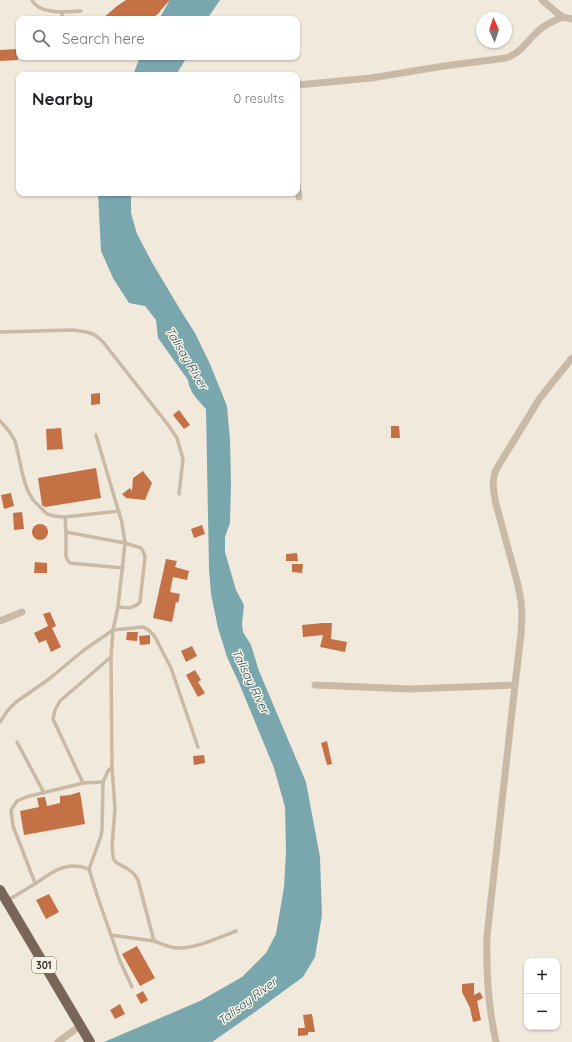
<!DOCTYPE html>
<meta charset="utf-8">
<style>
body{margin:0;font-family:Quicksand,sans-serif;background:#f2f2f2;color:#202124}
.controls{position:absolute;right:12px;bottom:12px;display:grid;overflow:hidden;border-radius:8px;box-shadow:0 1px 3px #0004}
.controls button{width:36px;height:36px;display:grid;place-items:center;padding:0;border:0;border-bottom:1px solid #e0e0e0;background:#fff;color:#202124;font:20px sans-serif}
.compass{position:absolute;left:476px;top:12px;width:36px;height:36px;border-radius:50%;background:#fff;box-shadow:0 1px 3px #0004;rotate:357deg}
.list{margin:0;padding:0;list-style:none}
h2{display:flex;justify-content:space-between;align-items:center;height:52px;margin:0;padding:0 16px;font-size:17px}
h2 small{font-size:13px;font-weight:400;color:#757577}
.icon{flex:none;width:22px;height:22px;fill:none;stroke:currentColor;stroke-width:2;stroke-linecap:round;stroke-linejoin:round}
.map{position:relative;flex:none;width:572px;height:1042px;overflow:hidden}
.search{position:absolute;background:#fff;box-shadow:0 1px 3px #0004;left:16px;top:16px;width:284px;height:44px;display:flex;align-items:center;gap:10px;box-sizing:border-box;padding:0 14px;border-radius:8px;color:#757577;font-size:15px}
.panel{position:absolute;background:#fff;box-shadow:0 1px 3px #0004;left:16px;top:72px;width:284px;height:124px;border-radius:8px}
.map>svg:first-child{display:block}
</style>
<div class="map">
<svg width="572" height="1042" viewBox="0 0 572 1042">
<rect width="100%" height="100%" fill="#f1e9db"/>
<!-- water -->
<g fill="#7aa7ae">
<path d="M170,0h50l-13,19h-48z"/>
<path d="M140,57h47l-11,18h-43z"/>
<path d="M98,193h33v20l6,21 16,30 28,47 14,22 15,31 17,42 3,33 1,46 -1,38 -5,14v15l11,38 8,15 -2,19 1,8 8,13 8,26 47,111 14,75 2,58 -7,42 -12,20 -48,35 -43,30h-108l96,-41 42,-24 24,-24 10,-19 8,-47 2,-35 -1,-45 -11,-39 -35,-85 -12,-26 -9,-29 -7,-34 -2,-25 -3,-160c-8,-9 -17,-17 -18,-29l-30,-42 -2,-18 -11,-14 -16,-3 -16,-25 -12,-27z"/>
</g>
<!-- building -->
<g fill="#c47146">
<path d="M126,0h44l-10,11h1l-9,8h-50l15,-13z"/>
<path d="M17,49l1,11 -18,1v-11z"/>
<path d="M100,393v11l-9,1v-11z"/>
<path d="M179,410l11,15 -6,4 -11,-14z"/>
<path d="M391,426h8l1,12h-9z"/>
<path d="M61,428l2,21 -16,1 -1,-21z"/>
<path d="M96,468l5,30 -56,9 -3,-2 -4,-27z"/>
<path d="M143,471l9,12 -7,17 -19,-2 -4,-4 8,-6 2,3 1,-13z"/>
<path d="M11,493l3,13 -10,3 -3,-14z"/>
<path d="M22,512l2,17 -10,1 -1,-17z"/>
<circle cx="40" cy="532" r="8"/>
<path d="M202,525l3,9 -11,4 -3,-9z"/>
<path d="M297,553l1,8h-12v-7z"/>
<path d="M166,559l11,2 -2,6 14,4 -2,9 -14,-3 -3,15 10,2 -2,9 -2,-1 -4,20 -19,-4z"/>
<path d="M35,562l12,1v10h-13z"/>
<path d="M292,564h11l-1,9 -10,-1z"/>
<path d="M50,612l6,14 -4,2 9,19 -10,5 -5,-12 -7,3 -5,-10 14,-7 -5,-12z"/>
<path d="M323,623h9l-1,16 16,3 -2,10 -25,-5 3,-12 -20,2 -1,-12z"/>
<path d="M127,632h11l-1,9 -11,-1z"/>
<path d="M150,635v9l-10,1 -1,-9z"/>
<path d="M192,646l5,10 -11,6 -5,-11z"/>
<path d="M195,670l6,10 -3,2 7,11 -7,4 -12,-22z"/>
<path d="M327,741l5,23 -5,1 -6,-22z"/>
<path d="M204,755l1,8 -11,2 -1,-9z"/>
<path d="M80,792l5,32 -61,11 -4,-24 19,-4 -2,-9 8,-1 2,9 13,-3v-7l10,-1z"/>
<path d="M49,894l10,18 -13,7 -10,-19z"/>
<path d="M137,946l18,32 -15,8 -18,-32z"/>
<path d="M474,983v12l6,-3 3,6 -6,3 4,19 -8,2 -3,-14 -8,-16v-8z"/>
<path d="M143,991l5,9 -7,4 -5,-9z"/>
<path d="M120,1004l5,10 -10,5 -5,-9z"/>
<path d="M312,1014l3,18h-7v3l-10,1v-8h7l-2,-13z"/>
</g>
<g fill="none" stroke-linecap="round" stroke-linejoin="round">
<!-- lane -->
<g stroke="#c9baa7" stroke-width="3.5">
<path d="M32,0c7,15 34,12 49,11"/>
<path d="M61,12l3,7"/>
<path d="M0,332l73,-2 14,2 8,3 8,7 66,84 8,12 6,21 -4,35"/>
<path d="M0,421l9,10 6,10 3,12 4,19 4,14 3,7 4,7 14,14 7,2 11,1 54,-6"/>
<path d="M65,517l1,15 59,11 16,5 2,3 2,6 -5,45c-6,7 -13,6 -22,5"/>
<path d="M66,532v24l1,3 3,4 53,5"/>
<path d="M0,722l8,-12 8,-8 33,-23 35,-29 29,-20 30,-3c6,2 8,5 12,10l16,31 27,79"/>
<path d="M17,742l27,51"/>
<path d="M112,767l3,42 -3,37 1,10 1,4 3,3 11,6 6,5 4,6 16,61c8,3 16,7 24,7 20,0 40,-10 58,-17"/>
<path d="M83,783l-30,-64 2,-9 5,-9 51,-44"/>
<path d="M89,869l8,26 23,66 12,26"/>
<path d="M35,883l-22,-57 -2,-16 6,-9 9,-4 57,-14 20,-1"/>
<path d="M8,900c9,-5 18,-11 27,-16 17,-12 32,-24 54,-15l12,-33 1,-6 1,-48 5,-11 4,-4 -1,-110 2,-27 5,-23 7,-64 -3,-20 -26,-88"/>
<path d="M111,935l43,6"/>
</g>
<!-- street -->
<g stroke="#c9baa7" stroke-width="7">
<path d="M542,0l20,17 10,2"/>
<path d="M297,85l74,-7 73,-12 62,-8c14,-4 21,-17 31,-26 7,-7 16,-11 25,-15"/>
<path d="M297,184l2,13"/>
<path d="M0,621l22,-9"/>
<path d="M315,685l95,4 105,-4"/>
<path d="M58,1042l22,-16"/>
<path d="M496,1042c-8,-36 -10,-69 -9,-106l28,-251 6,-51 1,-18 -1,-15 -3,-16 -22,-81 -2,-11 -1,-11 2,-10 5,-9 40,-65 32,-40"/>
</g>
<!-- primary -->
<path stroke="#786659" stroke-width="10" d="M0,890l90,152"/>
</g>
<g text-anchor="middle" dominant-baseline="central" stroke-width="3" stroke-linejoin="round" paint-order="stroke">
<!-- shield labels -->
<rect fill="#f9f3e7" stroke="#706861" stroke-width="1" x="32" y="957" width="24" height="16" rx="3"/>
<g font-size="10" font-weight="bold" fill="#362d28">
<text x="44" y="965">301</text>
</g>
<!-- water labels -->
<g font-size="12" font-style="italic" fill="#1e4d57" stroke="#f9f3e7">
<text transform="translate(187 358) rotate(59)">Talisay River</text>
<text transform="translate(251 681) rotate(64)">Talisay River</text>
<text transform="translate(247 1001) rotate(-37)">Talisay River</text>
</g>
</g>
</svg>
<div class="controls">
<button>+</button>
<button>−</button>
</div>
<svg class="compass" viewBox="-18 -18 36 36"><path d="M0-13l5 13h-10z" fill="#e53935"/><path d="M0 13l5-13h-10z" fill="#757577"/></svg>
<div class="search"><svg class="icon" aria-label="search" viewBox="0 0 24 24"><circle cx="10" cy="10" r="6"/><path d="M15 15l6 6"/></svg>Search here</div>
<section class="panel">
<h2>Nearby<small>0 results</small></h2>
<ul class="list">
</ul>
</section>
</div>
